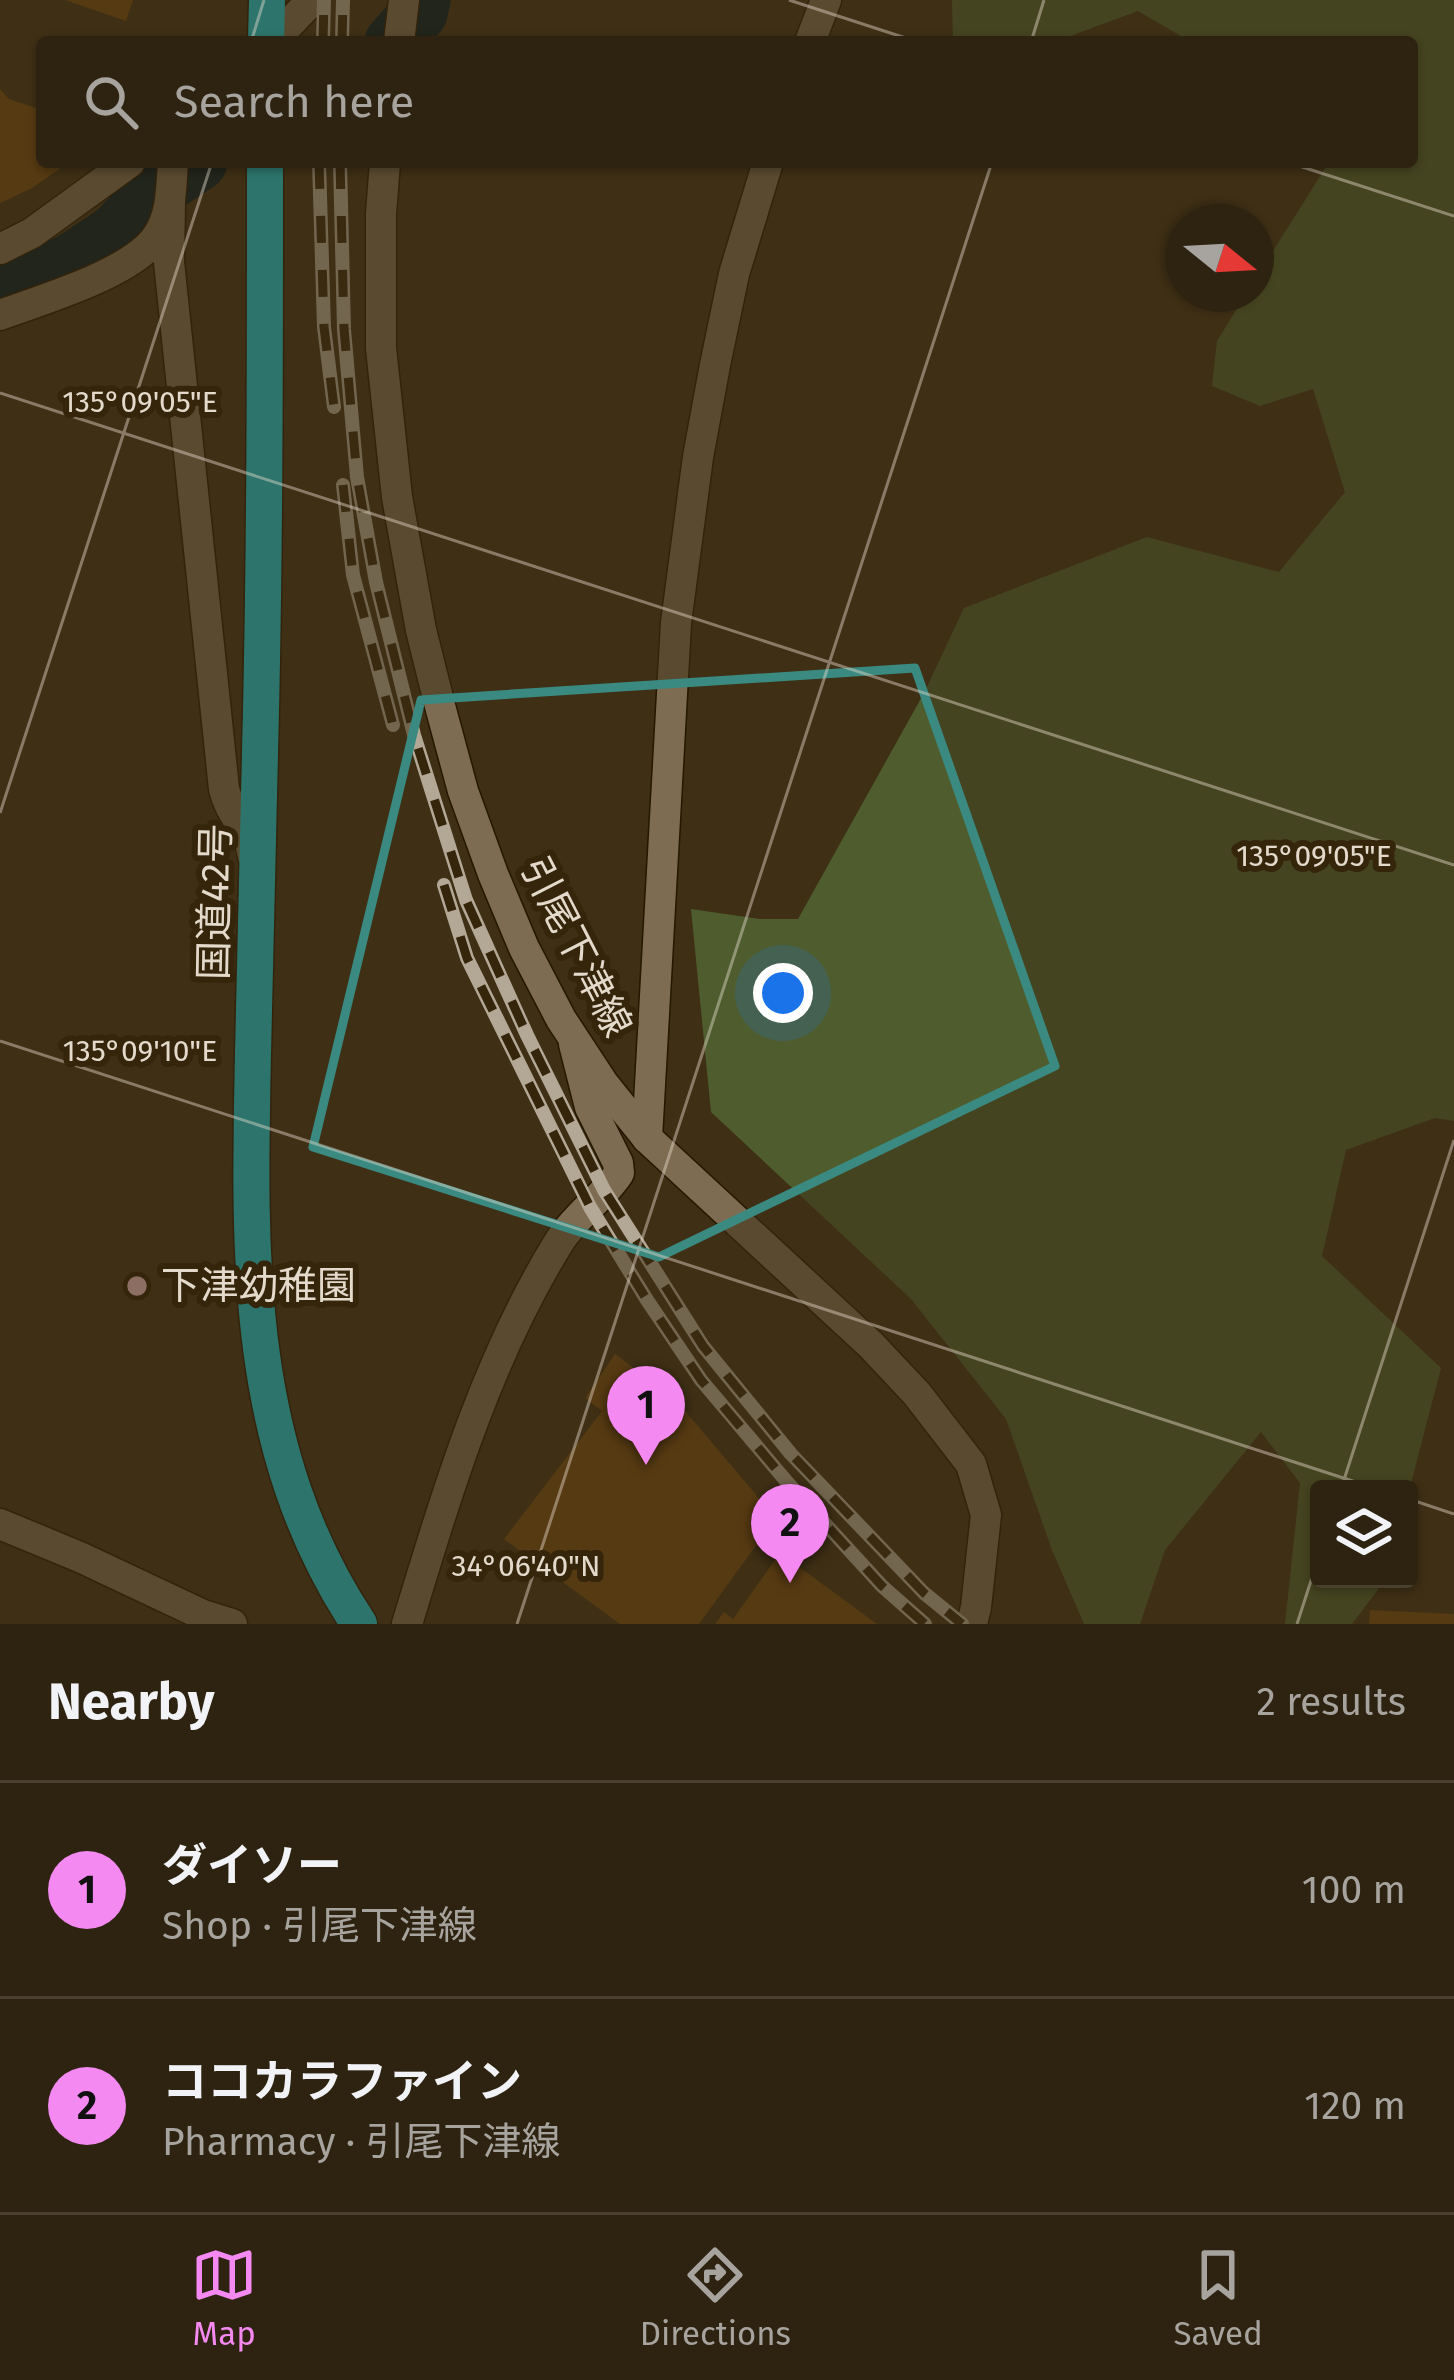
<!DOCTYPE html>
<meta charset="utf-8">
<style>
body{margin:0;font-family:"Fira Sans","Noto Sans JP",sans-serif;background:#362b19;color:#f1f3f6}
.controls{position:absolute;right:36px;bottom:36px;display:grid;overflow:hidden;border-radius:12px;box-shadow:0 3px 9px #0004}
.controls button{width:108px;height:108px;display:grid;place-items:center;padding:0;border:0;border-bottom:3px solid #494030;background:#2e2310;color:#f1f3f6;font:60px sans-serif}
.compass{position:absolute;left:1166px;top:204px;width:108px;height:108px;border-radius:50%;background:#2e2310;box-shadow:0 3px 9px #0004;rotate:108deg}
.you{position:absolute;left:783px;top:993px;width:42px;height:42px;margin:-30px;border:9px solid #fff;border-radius:50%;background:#1a73e8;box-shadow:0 0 0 18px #1a73e833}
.badge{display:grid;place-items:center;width:78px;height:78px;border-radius:50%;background:#f389f1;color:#111;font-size:39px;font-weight:700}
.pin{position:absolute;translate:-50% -99px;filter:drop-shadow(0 3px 6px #0008)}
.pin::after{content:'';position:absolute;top:63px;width:42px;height:36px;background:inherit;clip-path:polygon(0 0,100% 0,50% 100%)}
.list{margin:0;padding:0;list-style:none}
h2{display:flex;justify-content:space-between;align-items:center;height:156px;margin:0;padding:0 48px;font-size:51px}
h2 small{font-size:39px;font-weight:400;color:#a7a49f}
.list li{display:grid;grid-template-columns:78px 1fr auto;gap:36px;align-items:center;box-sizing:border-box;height:216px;padding:0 48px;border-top:3px solid #494030}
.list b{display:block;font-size:45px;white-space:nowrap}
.list p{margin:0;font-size:39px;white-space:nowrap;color:#a7a49f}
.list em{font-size:39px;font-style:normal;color:#a7a49f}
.icon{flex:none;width:66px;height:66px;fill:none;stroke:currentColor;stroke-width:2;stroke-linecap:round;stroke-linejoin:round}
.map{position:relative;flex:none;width:1454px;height:1624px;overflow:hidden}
.search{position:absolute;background:#2e2310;box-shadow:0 3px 9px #0004;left:36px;right:36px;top:36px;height:132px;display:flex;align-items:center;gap:30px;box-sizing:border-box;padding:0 42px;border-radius:12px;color:#a7a49f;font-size:45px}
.sheet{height:588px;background:#2e2310}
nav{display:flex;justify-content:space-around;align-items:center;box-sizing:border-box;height:168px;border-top:3px solid #494030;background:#2e2310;font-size:33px;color:#a7a49f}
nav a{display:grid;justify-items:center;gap:6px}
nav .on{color:#f389f1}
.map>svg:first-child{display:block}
</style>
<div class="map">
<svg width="1454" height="1624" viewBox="0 0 1454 1624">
<rect width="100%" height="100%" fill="#3e2f15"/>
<!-- green -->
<path fill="#4f5d2e" d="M952,0h502v1121l-19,-3 -89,32 -24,106 119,112 -32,123 -90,-2v90h67l-34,45h-67l15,-141 -39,-51 -96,118 -25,74h-56l-32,-74 -46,-131 -95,-120 -200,-187 -20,-203 69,10h38l126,-226 40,-85 183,-71 132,35 66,-80 -32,-103 -53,17 -48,-20 5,-45 29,-47h10v-16l73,-116h83v-120h-221l-53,-31 -84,31h-101z"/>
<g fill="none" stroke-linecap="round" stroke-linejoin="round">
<!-- river -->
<g stroke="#011922" stroke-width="57">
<path d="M393,42l26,-29 3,-13"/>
<path d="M0,290l71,-28 45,-30 35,-38 48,-32"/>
</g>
</g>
<!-- building -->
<g fill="#73480f">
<path d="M65,0h68l-7,21z"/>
<path d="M0,89l9,10 33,11v52h27l-37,26 -32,15z"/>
<path d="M615,1354l59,44 102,120 -77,106h-79l-116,-85 98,-128 -17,-13z"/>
<path d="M780,1553l97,71h-162l9,-12 9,7z"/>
<path d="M1370,1610l84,4v10h-85z"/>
</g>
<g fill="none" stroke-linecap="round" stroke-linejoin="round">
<defs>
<g id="street">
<path d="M170,201l-1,61 55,527c7,29 24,35 29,67"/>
<path d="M0,249l32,-16 98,-71"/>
<path d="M0,315c43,-16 134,-42 158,-80 14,-22 13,-48 15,-73"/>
<path d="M0,1524l82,34 121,57 29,9"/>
<path d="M407,1624c40,-131 79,-264 152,-382 16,-26 44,-44 60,-69l-1,-10 -28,-56 -16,-63"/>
</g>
<g id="secondary">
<path d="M272,42l40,-42"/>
<path d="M399,42l5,-42"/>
<path d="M810,42l16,-42"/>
<path d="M385,162l-4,52v134l16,149 24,133 19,76 23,85 30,83 31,74 37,71 42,64 44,55 224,207 46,49 54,70 15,51 -10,92 -4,17"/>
<path d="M647,1138l29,-515 22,-166 17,-92 19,-91 34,-112"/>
</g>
<g id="highway">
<path d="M266,42l1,-42"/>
<path d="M265,162c0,197 0,394 -5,591 -2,100 -4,200 -7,300 -4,201 -10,396 106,571"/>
</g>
</defs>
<!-- street casing -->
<use href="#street" stroke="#251700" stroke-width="33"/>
<!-- secondary casing -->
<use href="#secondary" stroke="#251700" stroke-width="33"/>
<!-- highway casing -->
<use href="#highway" stroke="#251700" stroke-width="39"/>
<!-- street -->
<use href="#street" stroke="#7d6c51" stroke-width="30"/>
<!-- secondary -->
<use href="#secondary" stroke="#7d6c51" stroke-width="30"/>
<!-- highway -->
<use href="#highway" stroke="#19cbd4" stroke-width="36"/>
<defs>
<g id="rail">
<path d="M323,42l1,-42"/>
<path d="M342,42l1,-42"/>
<path d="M319,162l5,165 10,80"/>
<path d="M340,162l4,167 13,148 19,105 38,153 52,165 61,135 77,155 99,156 88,108 133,139 38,31"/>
<path d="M343,485l10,90 40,150"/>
<path d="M444,885l23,73 123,249 57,93 54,80 86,102 95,104 43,38"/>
</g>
</defs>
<!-- rail casing -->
<use href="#rail" stroke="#b3a896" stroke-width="14"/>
<!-- rail -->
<use href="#rail" stroke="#34250b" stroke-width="9" stroke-dasharray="27" stroke-linecap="butt"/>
</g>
<!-- marked area -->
<path d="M0 0H1454V1624H0ZM915,668l140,398 -396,191 -346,-110 108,-447z" fill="#3e2f15" fill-opacity=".55" fill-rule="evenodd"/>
<path fill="none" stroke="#3a8a81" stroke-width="9" stroke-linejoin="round" d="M915,668l140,398 -396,191 -346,-110 108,-447z"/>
<!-- ticks -->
<path fill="none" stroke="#e4dacb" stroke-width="3" stroke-opacity="0.45" d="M789,0l129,42M251,42l13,-42M1031,42l13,-42M1287,162l167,54M0,393l1454,472M0,813l212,-651M0,1041l1377,448M1341,1489l113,-349M1409,1499l45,15M517,1624l475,-1462M1297,1624l22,-68"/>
<!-- markers -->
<circle fill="#8d6e63" stroke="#34250b" stroke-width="4.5" cx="137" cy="1286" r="12"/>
<g text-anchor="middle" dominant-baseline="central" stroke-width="12" stroke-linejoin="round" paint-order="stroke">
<!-- street labels -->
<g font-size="39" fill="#e4dacb" stroke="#34250b">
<text transform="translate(215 902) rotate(-89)">国道42号</text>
<text transform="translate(576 947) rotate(63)">引尾下津線</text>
</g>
<!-- poi labels -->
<g font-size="39" fill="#e4dacb" stroke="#34250b" text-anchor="start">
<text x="161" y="1286">下津幼稚園</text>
</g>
</g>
<g font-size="30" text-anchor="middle" fill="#e4dacb" stroke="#34250b" stroke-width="12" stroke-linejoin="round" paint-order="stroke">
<text x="140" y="412">135°09'05"E</text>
<text x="1314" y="866">135°09'05"E</text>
<text x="140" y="1061">135°09'10"E</text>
<text x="526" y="1576">34°06'40"N</text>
</g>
</svg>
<div class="controls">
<button><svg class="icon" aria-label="layers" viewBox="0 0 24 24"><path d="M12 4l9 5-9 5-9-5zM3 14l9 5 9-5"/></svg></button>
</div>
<svg class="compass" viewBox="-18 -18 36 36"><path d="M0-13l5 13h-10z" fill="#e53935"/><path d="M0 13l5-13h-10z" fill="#a7a49f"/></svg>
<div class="you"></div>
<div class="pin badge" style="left:646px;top:1465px">1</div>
<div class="pin badge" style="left:790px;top:1583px">2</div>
<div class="search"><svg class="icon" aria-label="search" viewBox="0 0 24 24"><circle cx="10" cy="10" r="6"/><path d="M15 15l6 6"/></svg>Search here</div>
</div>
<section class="sheet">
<h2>Nearby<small>2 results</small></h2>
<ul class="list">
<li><span class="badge">1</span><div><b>ダイソー</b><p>Shop · 引尾下津線</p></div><em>100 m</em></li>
<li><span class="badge">2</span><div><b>ココカラファイン</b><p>Pharmacy · 引尾下津線</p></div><em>120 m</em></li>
</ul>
</section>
<nav>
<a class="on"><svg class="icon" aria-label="map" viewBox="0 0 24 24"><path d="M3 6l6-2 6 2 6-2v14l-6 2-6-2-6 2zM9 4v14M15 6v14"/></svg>Map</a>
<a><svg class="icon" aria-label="directions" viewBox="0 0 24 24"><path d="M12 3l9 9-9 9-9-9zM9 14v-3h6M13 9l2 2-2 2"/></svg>Directions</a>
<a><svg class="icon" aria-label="saved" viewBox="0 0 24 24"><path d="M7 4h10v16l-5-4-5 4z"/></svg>Saved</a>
</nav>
